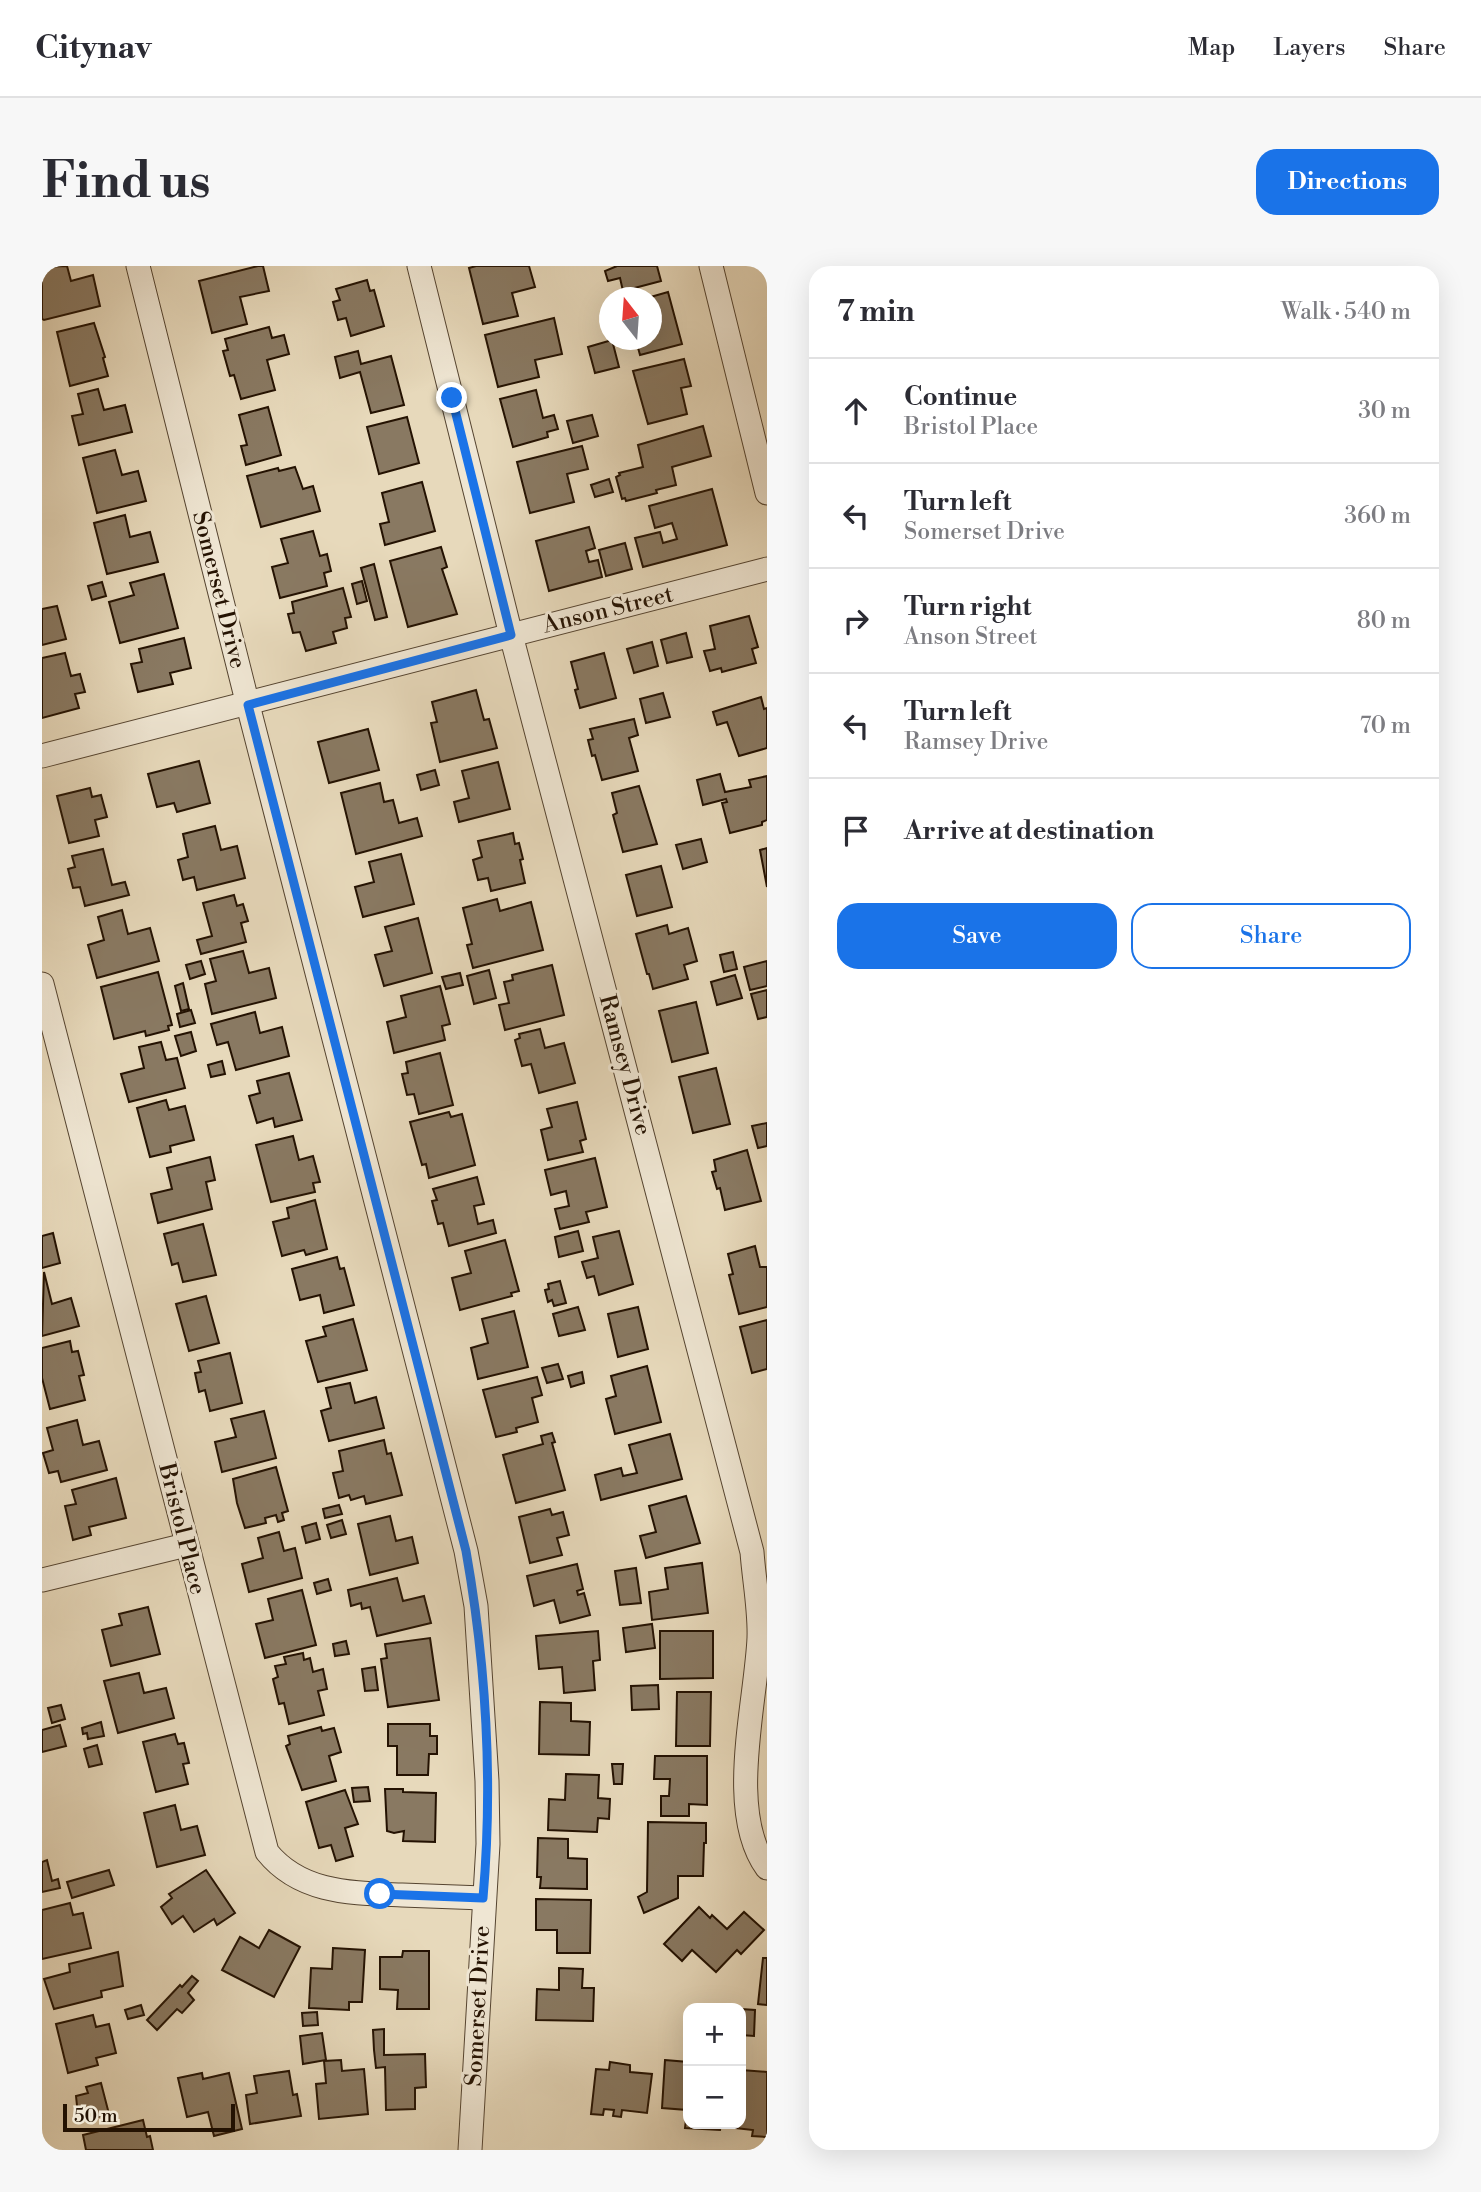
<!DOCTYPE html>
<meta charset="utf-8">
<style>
body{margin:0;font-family:"Libre Bodoni",serif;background:#f7f7f7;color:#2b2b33}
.controls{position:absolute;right:21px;bottom:21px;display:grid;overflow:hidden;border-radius:14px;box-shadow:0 7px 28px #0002}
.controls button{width:63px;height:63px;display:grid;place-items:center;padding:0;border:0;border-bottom:2px solid #e1e1e2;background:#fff;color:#2b2b33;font:35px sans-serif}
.compass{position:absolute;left:557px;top:21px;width:63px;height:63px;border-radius:50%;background:#fff;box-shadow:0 7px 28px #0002;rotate:343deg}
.scale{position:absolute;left:21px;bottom:18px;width:172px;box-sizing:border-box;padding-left:7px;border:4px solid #241202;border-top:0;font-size:19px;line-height:24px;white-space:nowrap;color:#241202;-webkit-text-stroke:5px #efe6d3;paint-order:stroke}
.stop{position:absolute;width:21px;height:21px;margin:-16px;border:5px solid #1a73e8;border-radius:50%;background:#fff}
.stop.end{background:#1a73e8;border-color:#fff;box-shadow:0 2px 7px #0008}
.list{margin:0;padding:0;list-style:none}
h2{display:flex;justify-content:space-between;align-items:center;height:91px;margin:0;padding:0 28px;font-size:30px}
h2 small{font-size:23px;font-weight:400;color:#7c7c81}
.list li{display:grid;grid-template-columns:46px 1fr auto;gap:21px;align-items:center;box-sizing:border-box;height:105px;padding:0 28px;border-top:2px solid #e1e1e2}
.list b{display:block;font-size:26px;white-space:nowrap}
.list p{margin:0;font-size:23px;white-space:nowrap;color:#7c7c81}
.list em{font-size:23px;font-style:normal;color:#7c7c81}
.actions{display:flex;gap:14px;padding:21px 28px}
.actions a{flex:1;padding:16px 0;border:2px solid #1a73e8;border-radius:21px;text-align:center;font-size:24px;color:#1a73e8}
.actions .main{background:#1a73e8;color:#fff}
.icon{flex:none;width:38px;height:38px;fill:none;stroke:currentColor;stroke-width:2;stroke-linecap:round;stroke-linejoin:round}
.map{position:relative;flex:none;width:725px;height:1884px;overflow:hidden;border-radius:21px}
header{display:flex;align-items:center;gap:42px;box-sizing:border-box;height:98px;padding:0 35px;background:#fff;border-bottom:2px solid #e1e1e2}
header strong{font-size:33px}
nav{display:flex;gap:38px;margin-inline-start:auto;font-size:24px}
.intro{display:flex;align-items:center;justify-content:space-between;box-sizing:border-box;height:168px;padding:0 42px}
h1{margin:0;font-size:49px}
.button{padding:18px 32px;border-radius:21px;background:#1a73e8;color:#fff;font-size:24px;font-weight:700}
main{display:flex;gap:42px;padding:0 42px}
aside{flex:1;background:#fff;border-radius:21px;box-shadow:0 7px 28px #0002}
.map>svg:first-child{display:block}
</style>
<header>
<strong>Citynav</strong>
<nav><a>Map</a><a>Layers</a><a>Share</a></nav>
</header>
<div class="intro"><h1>Find us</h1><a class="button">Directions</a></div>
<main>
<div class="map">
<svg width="725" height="1884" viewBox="0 0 725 1884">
<rect width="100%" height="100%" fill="#e7d9bb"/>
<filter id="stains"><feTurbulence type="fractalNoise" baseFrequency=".00286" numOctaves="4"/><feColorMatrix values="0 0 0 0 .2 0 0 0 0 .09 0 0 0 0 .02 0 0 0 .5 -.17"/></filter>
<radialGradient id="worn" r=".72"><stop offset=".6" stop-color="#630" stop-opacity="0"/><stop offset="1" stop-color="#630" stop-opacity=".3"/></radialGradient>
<!-- building -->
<g fill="#897962" stroke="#241202" stroke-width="2">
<path d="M25,0l4,15 22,-6 7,31 -56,14 -2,-1v-52z"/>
<path d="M216,0h5l6,25 -29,6 7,27 -35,9 -13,-52z"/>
<path d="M434,0h53l6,21 -23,6 6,23 -35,8 -14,-56z"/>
<path d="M575,0h40l4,15 -38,10 -3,-13 -12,3 -3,-10z"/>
<path d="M325,14l3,11 4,-1 10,36 -33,10 -5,-18 -8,2 -5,-18 7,-2 -4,-11z"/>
<path d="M626,26l14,52 -42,11 -4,-15h16v-42h-5z"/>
<path d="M512,52l8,36 -27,6 4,17 -41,10 -13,-52z"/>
<path d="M52,57l11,34 -2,1 5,18 -38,10 -13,-54z"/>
<path d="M227,61l3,11 12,-3 5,19 -22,6 8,30 -34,9 -7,-24 -4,1 -7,-25 5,-1 -3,-11z"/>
<path d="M570,74l7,27 -24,6 -7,-26z"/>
<path d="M316,85l3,13 30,-8 13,49 -33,8 -11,-41 -20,6 -5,-21z"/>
<path d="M642,93l7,27 -10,2 6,26 -39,10 -15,-53z"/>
<path d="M56,123l6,21 21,-5 7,27 -53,13 -7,-29 11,-2 -5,-20z"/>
<path d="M494,124l7,28 11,-3 4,14 -11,3 1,5 -35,10 -13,-48z"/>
<path d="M226,141l13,48 -35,10 -5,-19 6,-1 -8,-30z"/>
<path d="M550,149l6,21 -25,7 -6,-22z"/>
<path d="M365,151l12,46 -40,11 -12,-47z"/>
<path d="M661,160l8,30 -39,11 4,18 -20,5 1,3 -31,8 -1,-3 -3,1 -6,-22 4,-2 -1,-2 24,-6 -5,-22z"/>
<path d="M540,180l6,23 -21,5 7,28 -44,11 -13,-51z"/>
<path d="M73,184l7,25 16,-4 8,30 -49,12 -14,-55z"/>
<path d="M253,201l8,22 10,-3 7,25 -59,16 -14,-51 31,-8 1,3z"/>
<path d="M567,213l4,13 -18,5 -4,-12z"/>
<path d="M380,216l13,49 -50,14 -5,-21 9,-2 -7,-29z"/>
<path d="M670,223l15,56 -84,22 -8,-29 25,-6 3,11 14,-4 -5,-16 -17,5 -6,-22z"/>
<path d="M83,249l5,22 20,-5 8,30 -51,12 -13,-51z"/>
<path d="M547,261l6,21 -9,3 3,11 9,-2 4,17 -53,14 -13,-50z"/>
<path d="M271,265l7,25 7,-2 4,17 -7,2 3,13 -47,12 -8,-31 16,-4 -7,-24z"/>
<path d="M583,277l7,26 -26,7 -7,-26z"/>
<path d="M399,281l6,20 -5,2 15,45 -49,13 -18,-66z"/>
<path d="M332,298l13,53 -12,3 -14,-52z"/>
<path d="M122,308l14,54 -58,15 -11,-41 25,-7 -4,-12z"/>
<path d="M320,315l5,20 -10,3 -5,-20z"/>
<path d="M60,316l4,14 -14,4 -4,-14z"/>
<path d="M301,322l8,29 -6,1 2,10 -14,4 3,11 -30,8 -6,-19 -7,1 -5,-19 6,-1 -2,-11z"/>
<path d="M15,340l9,33 -24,6v-36z"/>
<path d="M707,350l9,31 -6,2 4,14 -34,9 -1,-4 -11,3 -6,-20 11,-2 -5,-23z"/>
<path d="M644,367l6,24 -25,6 -6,-23z"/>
<path d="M142,372l7,30 -21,5 3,11 -35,8 -7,-28 11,-2 -3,-13z"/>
<path d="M610,376l6,24 -24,7 -7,-24z"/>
<path d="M23,387l6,23 9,-2 5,18 -10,2 4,14 -37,10v-60z"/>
<path d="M562,387l12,45 -36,10 -5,-18 3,-1 -7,-27z"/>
<path d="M434,424l8,30 5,-1 8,29 -57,14 -9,-39 6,-1 -5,-20z"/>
<path d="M621,427l7,24 -24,6 -6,-24z"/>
<path d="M719,431l3,12 3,-1v40l-28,8 -12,-34 -10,3 -4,-13z"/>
<path d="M592,453l4,16 -9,3 9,33 -36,9 -7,-25 -3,1 -4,-16 5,-1 -3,-10z"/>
<path d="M326,463l11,41 -50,13 -11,-41z"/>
<path d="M157,495l11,42 -33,9 -3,-9 -17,4 -9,-33z"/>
<path d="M456,496l12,47 -51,13 -5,-20 15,-4 -7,-27z"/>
<path d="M393,504l4,15 -18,5 -4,-15z"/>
<path d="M678,508l5,18 26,-5 -2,-7 18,-4v44l-5,2v3l-32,8 -8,-30 5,-1 -1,-3 -23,6 -6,-25z"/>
<path d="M338,517l4,19 9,-2 6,23 18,-5 5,18 -66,18 -15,-61z"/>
<path d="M597,520l18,58 -34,8 -10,-37 4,-2 -5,-20z"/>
<path d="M48,522l2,9 9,-2 6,22 -12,3 4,16 -30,7 -12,-47z"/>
<path d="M173,560l6,24 16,-4 8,32 -48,12 -3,-13 -11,3 -5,-20 10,-3 -5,-23z"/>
<path d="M471,567l2,11 4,-1 4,16 -3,1 5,23 -34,8 -3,-13 -10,2 -5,-20 9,-3 -4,-16z"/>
<path d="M659,573l6,23 -24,7 -7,-24z"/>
<path d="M725,582v39l-7,-37z"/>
<path d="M61,583l9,36 13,-3 4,13 -44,11 -5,-19 -7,1 -5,-19 7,-2 -3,-11z"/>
<path d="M359,588l13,50 -51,13 -8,-30 19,-5 -5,-20z"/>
<path d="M619,600l11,41 -35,9 -11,-41z"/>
<path d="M192,629l3,11 6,-2 5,17 -7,2 5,19 -45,12 -4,-14 15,-4 -9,-33z"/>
<path d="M455,633l3,12 31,-9 12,48 -70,18 -6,-23 5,-1 -9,-36z"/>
<path d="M80,644l6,24 22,-6 9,33 -62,17 -9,-33 16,-5 -6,-23z"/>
<path d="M376,652l14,55 -48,13 -9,-31 17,-4 -7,-24z"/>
<path d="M625,659l2,9 19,-6 9,33 -13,4 4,14 -35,10 -4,-15h-2l-11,-40z"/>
<path d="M201,685l6,22 20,-5 7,30 -64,16 -7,-30 11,-3 -6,-22z"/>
<path d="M691,686l4,17 -13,3 -4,-17z"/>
<path d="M159,695l4,13 -15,5 -4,-14z"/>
<path d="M725,695v25l-17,4 -6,-23z"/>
<path d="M510,699l12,50 -59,15 -6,-25 10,-2 -5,-21 9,-2 -1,-5z"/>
<path d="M447,704l7,28 -22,6 -7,-28z"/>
<path d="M116,706l14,53 -4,1 1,4 -23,6 -1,-5 -31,8 -13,-52z"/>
<path d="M418,707l3,12 -17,4 -4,-12z"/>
<path d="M693,709l7,23 -25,7 -6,-23z"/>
<path d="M141,717l6,26 -8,2 -6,-25z"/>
<path d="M398,720l10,38 -8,2 3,14 -51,13 -7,-31 19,-5 -5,-21z"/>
<path d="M725,724v27l-9,2 -7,-25z"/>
<path d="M654,736l12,51 -36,9 -13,-51z"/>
<path d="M149,744l4,13 -15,4 -3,-13z"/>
<path d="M213,746l5,21 22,-6 7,29 -53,14 -8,-28 -11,3 -6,-21z"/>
<path d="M498,763l5,19 19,-5 11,40 -36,10 -8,-29 -9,2 -7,-26 5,-2 -1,-4z"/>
<path d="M149,766l5,19 -15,5 -6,-20z"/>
<path d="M119,776l5,18 11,-2 8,30 -56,14 -8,-28 23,-6 -5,-21z"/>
<path d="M398,787l13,52 -34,9 -5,-20 -7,1 -5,-21 6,-1 -2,-11z"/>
<path d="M180,795l3,13 -14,3 -3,-12z"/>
<path d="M674,802l14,56 -37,9 -14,-56z"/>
<path d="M247,807l13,47 -27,7 -2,-9 -16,5 -8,-27 11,-3 -3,-12z"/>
<path d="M124,834l3,10 16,-4 9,34 -24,6 1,6 -21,5 -13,-49z"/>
<path d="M535,836l9,37 -6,2 3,11 -35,8 -7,-30 11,-3 -5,-18z"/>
<path d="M407,846l2,5 11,-3 13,51 -46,13 -3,-14 -4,1 -12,-43z"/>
<path d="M725,857v23l-9,2 -6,-22z"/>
<path d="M251,870l6,24 14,-4 7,26 -7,1 2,9 -44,10 -15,-57z"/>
<path d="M705,884l14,51 -36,9 -5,-22 -3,1 -5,-17 4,-1 -2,-11z"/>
<path d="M168,891l5,23 -9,2 6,27 -54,14 -7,-29 21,-5 -5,-21z"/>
<path d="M553,892l12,49 -21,5 3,10 -29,7 -5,-20 14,-3 -3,-15 -15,4 -6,-25z"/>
<path d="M435,911l7,27 -10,2 4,18 15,-4 3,13 -47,13 -6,-23 -5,1 -6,-23 5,-1 -4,-11z"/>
<path d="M273,934l12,49 -21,6 -2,-5 -22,6 -9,-34 16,-4 -2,-10z"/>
<path d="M161,958l13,51 -33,7 -5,-19 -6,2 -8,-31z"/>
<path d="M536,965l5,20 -24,6 -4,-20z"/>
<path d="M577,965l14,53 -34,11 -5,-19 -7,2 -5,-16 16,-4 -5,-21z"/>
<path d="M11,967l7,30 -18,5v-32z"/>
<path d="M463,974l14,51 -8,2 1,3 -52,14 -8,-32 19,-5 -6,-22z"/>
<path d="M713,980l5,21h7v40l-28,7 -10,-39 4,-1 -5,-20z"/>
<path d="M295,991l3,12 4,-1 10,37 -30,8 -4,-18 -20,5 -8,-31z"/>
<path d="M2,1006l8,32 19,-6 8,28 -37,10z"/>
<path d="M518,1015l6,22 -12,3 -2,-6 -4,2 -3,-12 4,-1 -1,-5z"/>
<path d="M164,1030l13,47 -30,8 -13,-47z"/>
<path d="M536,1041l7,23 -26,6 -6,-22z"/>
<path d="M596,1041l10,42 -30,8 -10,-43z"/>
<path d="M472,1045l14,56 -50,12 -7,-31 17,-5 -6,-24z"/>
<path d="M311,1053l14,51 -49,12 -12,-41 20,-5 -3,-9z"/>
<path d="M725,1054v49l-15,4 -12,-46z"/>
<path d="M28,1075l2,11 6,-1 6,24 -5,1 6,24 -35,9 -8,-31v-30z"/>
<path d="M188,1087l12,50 -32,8 -5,-21 -6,2 -4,-19 6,-1 -3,-11z"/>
<path d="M516,1098l5,15 -16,4 -5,-15z"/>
<path d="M605,1100l14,56 -46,12 -9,-35 10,-3 -5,-20z"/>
<path d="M540,1106l2,11 -13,4 -3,-11z"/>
<path d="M495,1111l5,18 -10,3 6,24 -22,6 1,4 -21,5 -13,-47z"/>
<path d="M308,1117l5,20 21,-6 8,31 -55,13 -8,-30 10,-3 -5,-20z"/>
<path d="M222,1145l12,47 -54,14 -7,-30 21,-5 -5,-18z"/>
<path d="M35,1154l6,25 16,-4 8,29 -46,12 -3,-11 -9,2 -6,-20 10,-3 -6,-22z"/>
<path d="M510,1167l3,9 -3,1 13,47 -49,13 -13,-48 40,-11 -2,-8z"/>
<path d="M628,1168l12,45 -81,21 -6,-25 26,-7 2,8 14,-3 -8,-28z"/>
<path d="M342,1174l3,14 4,-1 11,42 -36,9 -2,-8 -13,4 -2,-5 -10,3 -6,-25 10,-2 -4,-20z"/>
<path d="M234,1201l12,44 -6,2 2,7 -6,2 -2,-7 -11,3 1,5 -21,5 -8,-25 -4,-24z"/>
<path d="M74,1212l10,40 -37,9 2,8 -18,5 -8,-34 11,-2 -4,-14z"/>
<path d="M644,1230l14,47 -54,15 -6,-22 16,-4 -7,-26z"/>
<path d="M297,1239l3,9 -17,4 -2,-9z"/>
<path d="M508,1243l2,6 11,-3 6,23 -12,3 5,17 -32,8 -11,-46z"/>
<path d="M348,1250l6,25 16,-4 6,26 -48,12 -12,-51z"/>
<path d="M300,1254l4,14 -15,4 -4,-13z"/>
<path d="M274,1257l4,16 -14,4 -4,-16z"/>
<path d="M237,1266l5,19 11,-3 7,30 -53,14 -7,-28 21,-6 -5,-20z"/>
<path d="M660,1297l6,50 -56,7 -3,-28 19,-3 -3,-21z"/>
<path d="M535,1298l6,25 -6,2 1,4 6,-2 6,22 -30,8 -6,-23 -20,6 -7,-30z"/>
<path d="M594,1302l5,35 -21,2 -5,-34z"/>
<path d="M355,1312l6,23 21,-5 7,27 -54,13 -7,-29 -8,2 -1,-6 -10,3 -3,-16z"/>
<path d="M286,1313l3,11 -14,4 -3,-11z"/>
<path d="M260,1324l14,55 -51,13 -9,-34 17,-4 -5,-21z"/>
<path d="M106,1341l12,47 -49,12 -9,-36 20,-5 -3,-11z"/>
<path d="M610,1358l3,24 -29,4 -3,-24z"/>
<path d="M556,1365l2,29 -7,1 2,29 -31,3 -2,-26 -23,2 -3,-33z"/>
<path d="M618,1365h53v47l-53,1z"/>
<path d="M388,1372l9,62 -51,7 -7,-48 6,-1 -2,-14z"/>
<path d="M304,1375l3,13 -14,2 -2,-12z"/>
<path d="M261,1387l1,7 6,-2 3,14 10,-3 4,20 -9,2 6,24 -35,9 -5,-21 -5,1 -6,-25 5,-2 -3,-11 11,-2 -2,-7z"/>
<path d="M333,1401l3,23 -13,1 -3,-22z"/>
<path d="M97,1407l5,20 22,-5 8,30 -56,15 -14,-52z"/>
<path d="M616,1419l1,24 -27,1 -1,-24z"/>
<path d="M635,1426h34l-1,54h-34z"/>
<path d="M498,1436l31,1v18l19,1 -1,33 -50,-1z"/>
<path d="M19,1439l4,14 -13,4 -4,-15z"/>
<path d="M59,1456l3,14 -16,3 -1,-6 -4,1 -1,-6z"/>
<path d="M346,1458h42v12h7v18h-8l-1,21h-31v-29h-9z"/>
<path d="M18,1459l6,21 -24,6v-22z"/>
<path d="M279,1461l1,4 12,-3 7,24 -12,4 7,25 -34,9 -16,-44 4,-2 -2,-8z"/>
<path d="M133,1468l3,10 6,-1 5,20 -6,1 5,20 -32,8 -13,-50z"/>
<path d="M55,1479l5,19 -13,3 -5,-18z"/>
<path d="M613,1490h52v49l-18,-1v12h-28v-20h8l1,-17h-16z"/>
<path d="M570,1498h11l-1,20h-8z"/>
<path d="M524,1508l33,1 -1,23 12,1 -1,20 -11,-1 -1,14 -49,-2 1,-31 16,1z"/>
<path d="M326,1521l2,14 -16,1 -2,-14z"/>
<path d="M343,1523h18v3l33,1 -1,49 -32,-1 1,-10 -10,2 -7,-2z"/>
<path d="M303,1524l13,34 -13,4 8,28 -17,5 -5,-16 -12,3 -13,-46z"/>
<path d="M133,1539l6,25 16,-4 8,29 -48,12 -13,-54z"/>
<path d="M606,1556l58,1v20h-2l-1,33h-25v22l-34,15 -6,-16 9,-5z"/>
<path d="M496,1572l30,1v19l19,1v30l-47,-1 1,-11h-4z"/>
<path d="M5,1594l5,21 6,-2 2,9 -18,4v-30z"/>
<path d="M67,1604l5,15 -42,13 -5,-16z"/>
<path d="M164,1604l29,43 -18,12 -3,-6 -20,13 -11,-16 -11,8 -11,-17 11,-9 -3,-4z"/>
<path d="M494,1633l55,1 -1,53h-33v-23h-21z"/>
<path d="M28,1637l3,12 10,-2 8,35 -49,11v-49z"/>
<path d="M657,1641l11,11 2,-3 15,14 17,-17 20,18 -23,24 -4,-4 -21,22 -24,-22 -10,11 -18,-17z"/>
<path d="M227,1664l31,17 -26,50 -52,-27 18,-33 19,11z"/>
<path d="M291,1682l32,2 -3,52h-13v8l-40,-2 2,-40 21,1z"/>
<path d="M361,1685h26v58h-32l1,-19 -18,-1v-32h22z"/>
<path d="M76,1686l5,34 -22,5 1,6 -48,12 -10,-30 26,-7 -1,-8z"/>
<path d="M721,1692h4v47l-9,-1z"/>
<path d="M517,1702l24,1 -1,19h12l-1,33 -57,-1 1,-31 22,1z"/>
<path d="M150,1710l6,5 -10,12 6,7 -12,13 -5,-4 -20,21 -10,-10 33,-35 2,2z"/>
<path d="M99,1739l3,10 -16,4 -3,-9z"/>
<path d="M699,1743l14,1 -1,26 -13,-1z"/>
<path d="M275,1746l1,13 -15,1 -1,-13z"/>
<path d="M51,1749l3,12 13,-3 7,29 -20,5 2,7 -30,8 -12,-49z"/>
<path d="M342,1763v26l41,-1 1,33 -11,1v21l-29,1 -1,-43 -9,1 -2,-18 -1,-20z"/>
<path d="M280,1767l4,27 -23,4 -3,-28z"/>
<path d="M299,1794l1,11 22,-2 4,45 -49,5 -3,-35 10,-1 -2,-22z"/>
<path d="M623,1794l23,2v62h33l-1,6 -35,-2 2,-18 -25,-2z"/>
<path d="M568,1796l20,3v7l22,2 -5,39 -25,-3 -1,7 -8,-1 1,-6 -10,-1 -1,6 -12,-1 5,-45 13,1z"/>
<path d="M699,1804l26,2v65l-15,-1 1,-6 -17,-2v-4h5z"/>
<path d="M247,1805l4,24 4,-1 4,22 -51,8 -4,-29 11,-2 -3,-17z"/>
<path d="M160,1807l1,6 26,-6 13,56 -28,7 -6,-24 -21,5 -9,-39z"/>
<path d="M59,1817l8,31 -27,7 -1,-7 -3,1 -2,-19 12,-3 -2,-6z"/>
<path d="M101,1854l4,17 3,-1 3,14h-67l-3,-15z"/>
</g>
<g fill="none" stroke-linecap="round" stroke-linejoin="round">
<defs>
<g id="minor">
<path d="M96,0l110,439 218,846 10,55 11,175 1,63 -18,306"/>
<path d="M377,0l92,369 241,917c2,28 8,58 7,86 -3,66 -33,174 8,230"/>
<path d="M669,0l56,227"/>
<path d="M0,490l725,-187"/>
<path d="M0,718l225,868c34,42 86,41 135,43 27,1 54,2 81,3"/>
<path d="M0,1314l144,-35"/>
</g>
</defs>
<!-- minor casing -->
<use href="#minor" stroke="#554430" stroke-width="25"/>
<!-- minor -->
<use href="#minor" stroke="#efe6d3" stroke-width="23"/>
</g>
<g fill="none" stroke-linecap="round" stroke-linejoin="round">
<!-- route -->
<path stroke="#1a73e8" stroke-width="9" d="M338,1628l103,4c10,-115 3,-234 -17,-347l-218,-846 263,-70 -59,-237"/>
</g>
<g text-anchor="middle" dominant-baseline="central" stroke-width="6" stroke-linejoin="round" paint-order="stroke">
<!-- street labels -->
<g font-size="23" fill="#241202" stroke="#efe6d3">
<text transform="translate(177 324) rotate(76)">Somerset Drive</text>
<text transform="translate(566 344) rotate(-14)">Anson Street</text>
<text transform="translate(583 799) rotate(75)">Ramsey Drive</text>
<text transform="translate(140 1263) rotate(76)">Bristol Place</text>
<text transform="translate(436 1740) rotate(-87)">Somerset Drive</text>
</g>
</g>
<rect width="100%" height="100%" filter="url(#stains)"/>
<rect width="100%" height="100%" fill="url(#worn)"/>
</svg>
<div class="controls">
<button>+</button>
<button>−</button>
</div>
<svg class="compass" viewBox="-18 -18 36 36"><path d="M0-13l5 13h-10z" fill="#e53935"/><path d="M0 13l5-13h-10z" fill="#7c7c81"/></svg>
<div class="scale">50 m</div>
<div class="stop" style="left:338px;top:1628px"></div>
<div class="stop end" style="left:410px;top:132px"></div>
</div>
<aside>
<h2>7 min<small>Walk · 540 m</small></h2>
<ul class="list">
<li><svg class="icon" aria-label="ahead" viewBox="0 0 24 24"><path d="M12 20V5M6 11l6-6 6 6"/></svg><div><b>Continue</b><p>Bristol Place</p></div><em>30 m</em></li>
<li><svg class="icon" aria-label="left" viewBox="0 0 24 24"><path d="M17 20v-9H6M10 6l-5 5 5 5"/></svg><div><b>Turn left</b><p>Somerset Drive</p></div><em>360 m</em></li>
<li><svg class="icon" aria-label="right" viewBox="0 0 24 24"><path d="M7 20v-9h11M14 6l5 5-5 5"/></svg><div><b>Turn right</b><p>Anson Street</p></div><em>80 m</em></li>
<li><svg class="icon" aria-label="left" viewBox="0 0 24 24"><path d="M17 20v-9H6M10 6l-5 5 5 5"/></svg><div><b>Turn left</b><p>Ramsey Drive</p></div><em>70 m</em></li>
<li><svg class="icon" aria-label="arrive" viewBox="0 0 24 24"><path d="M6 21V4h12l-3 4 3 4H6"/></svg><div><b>Arrive at destination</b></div></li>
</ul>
<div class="actions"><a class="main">Save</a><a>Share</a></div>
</aside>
</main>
